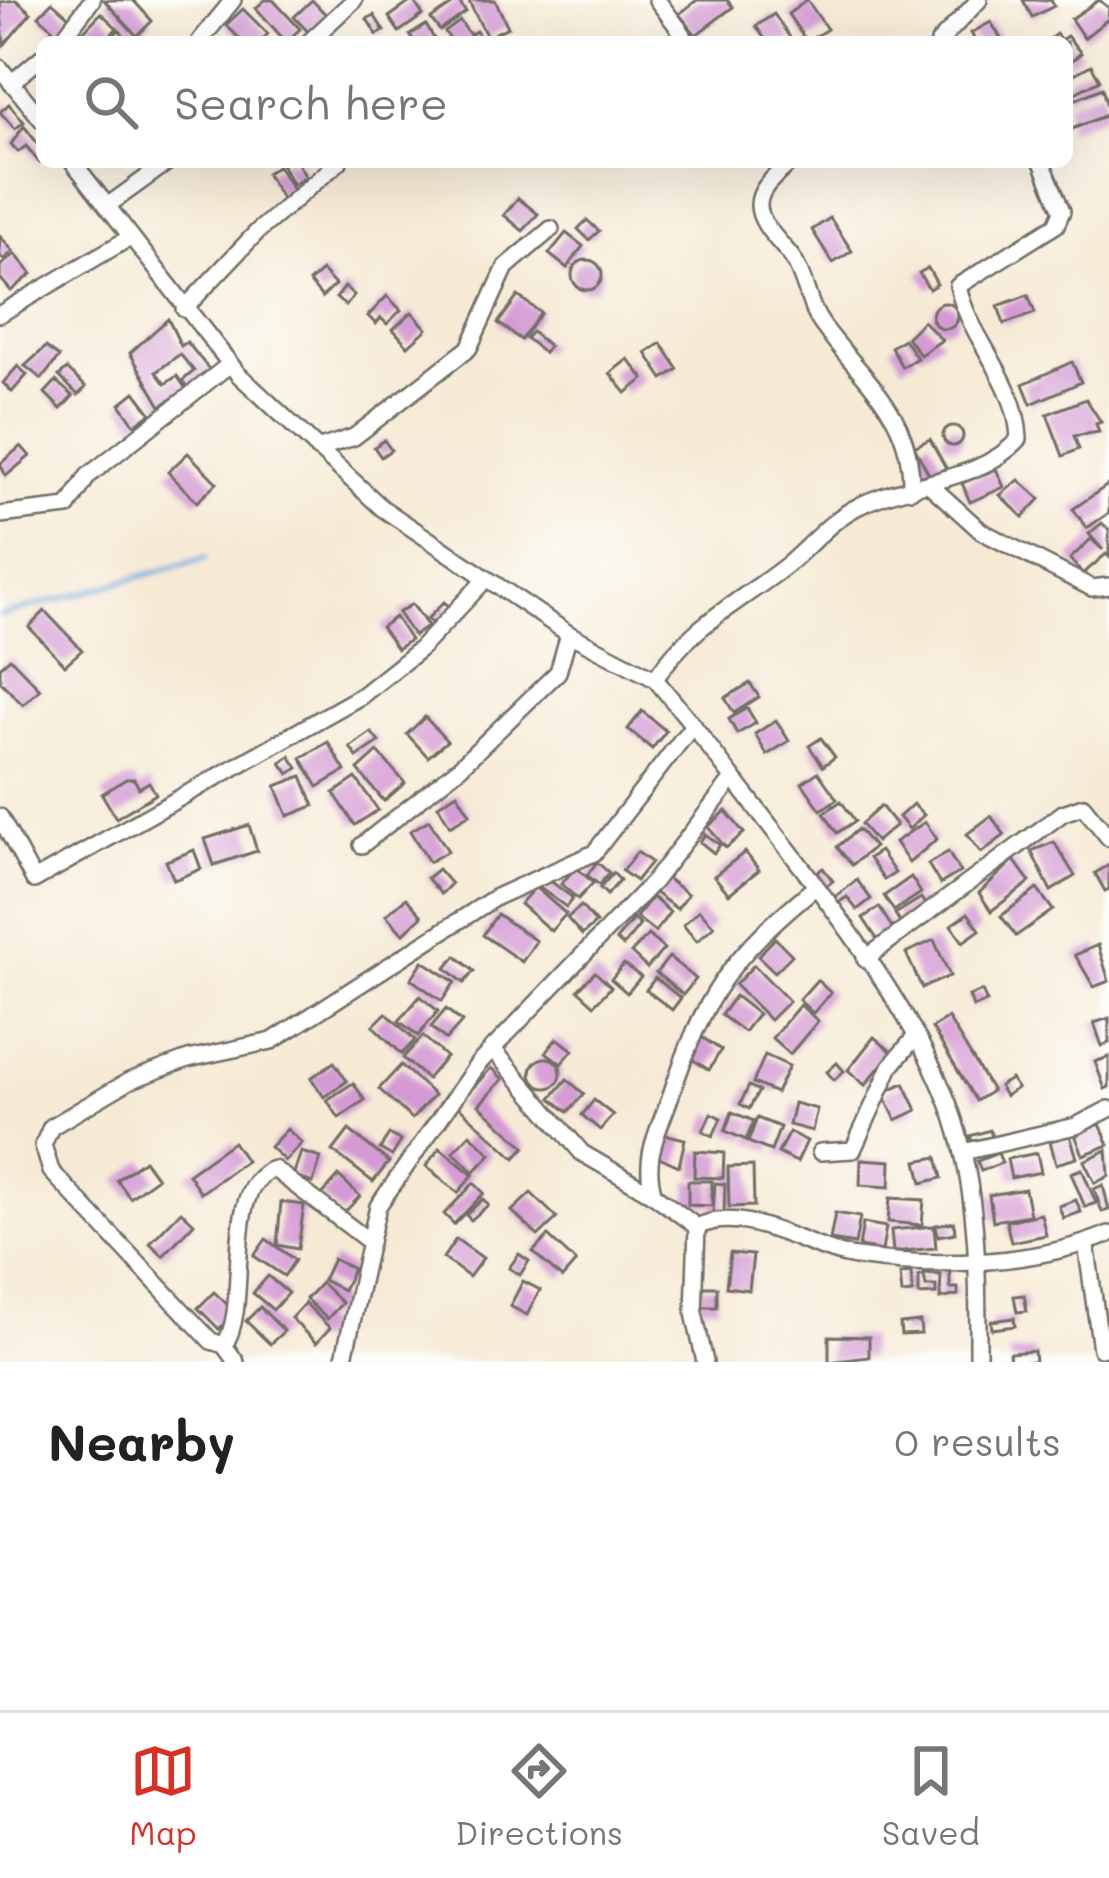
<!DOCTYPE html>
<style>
body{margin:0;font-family:Mali,sans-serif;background:#f6f6f6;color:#222}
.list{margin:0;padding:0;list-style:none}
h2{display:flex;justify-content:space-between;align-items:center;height:156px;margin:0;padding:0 48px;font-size:51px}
h2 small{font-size:39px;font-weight:400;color:#767676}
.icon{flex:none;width:66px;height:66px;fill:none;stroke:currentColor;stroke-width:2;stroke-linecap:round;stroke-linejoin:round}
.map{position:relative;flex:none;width:1109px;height:1362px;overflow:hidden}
.search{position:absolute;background:#fff;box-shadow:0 12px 48px #0002;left:36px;right:36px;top:36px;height:132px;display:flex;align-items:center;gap:30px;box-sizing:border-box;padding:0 42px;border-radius:18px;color:#767676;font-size:45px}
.sheet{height:348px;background:#fff}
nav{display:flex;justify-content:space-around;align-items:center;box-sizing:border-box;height:168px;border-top:3px solid #e0e0e0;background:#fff;font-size:33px;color:#767676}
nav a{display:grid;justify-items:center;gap:6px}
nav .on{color:#d93025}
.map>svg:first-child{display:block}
</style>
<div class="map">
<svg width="1109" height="1362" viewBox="0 0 1109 1362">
<rect width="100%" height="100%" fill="#fdfcf7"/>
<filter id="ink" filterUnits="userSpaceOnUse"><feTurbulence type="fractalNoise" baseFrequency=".00833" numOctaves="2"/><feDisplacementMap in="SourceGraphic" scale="24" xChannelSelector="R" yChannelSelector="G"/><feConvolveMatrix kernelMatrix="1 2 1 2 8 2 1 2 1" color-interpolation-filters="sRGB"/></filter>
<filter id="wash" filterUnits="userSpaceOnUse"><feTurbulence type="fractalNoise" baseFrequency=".004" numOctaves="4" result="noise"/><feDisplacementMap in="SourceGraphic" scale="48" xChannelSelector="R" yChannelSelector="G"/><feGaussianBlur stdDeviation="2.7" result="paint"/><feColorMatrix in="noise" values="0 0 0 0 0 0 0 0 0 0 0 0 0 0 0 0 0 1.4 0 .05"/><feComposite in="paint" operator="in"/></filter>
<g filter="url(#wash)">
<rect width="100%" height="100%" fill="#f6ead5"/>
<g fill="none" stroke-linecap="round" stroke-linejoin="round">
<!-- stream -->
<path stroke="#73ace3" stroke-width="4.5" d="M0,616l206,-58"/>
</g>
<g id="blocks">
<!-- building -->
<g fill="#d49ad4">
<path d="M16,0l15,13 -27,32 -4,-43z"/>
<path d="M104,0h29l19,21 -15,15z"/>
<path d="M265,0h8l27,29 -14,13 -30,-34z"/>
<path d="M312,0l18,19 -18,17 -18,-19z"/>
<path d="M413,0l10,15 -24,17 -10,-15z"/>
<path d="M468,0h27l13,27 -21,10z"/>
<path d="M697,0h30l6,7 -37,28 -17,-21z"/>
<path d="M807,0l20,29 -20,13 -19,-28z"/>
<path d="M1023,0h28l3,6 -22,11z"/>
<path d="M1099,0l10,8 -1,11 -24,19 -13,-19z"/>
<path d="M458,1l8,11 -26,19 -9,-12z"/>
<path d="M52,2l18,16 -13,15 -18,-17z"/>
<path d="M243,9l25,25 -9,8h-16l-17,-17z"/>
<path d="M101,13l16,15 -13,14h-18l-6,-7z"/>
<path d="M774,14l19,28h-26l-11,-16z"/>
<path d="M374,15l10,16 -7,4 -10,-16z"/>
<path d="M460,21l10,14 6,-4 7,11h-31l-7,-10z"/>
<path d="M991,22l12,20h-27l-5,-9z"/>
<path d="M426,25l10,17h-21l-5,-7z"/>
<path d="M119,30l12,12h-24z"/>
<path d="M1056,34l5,6 6,-4 14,17 -14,12v-23h-21z"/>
<path d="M1091,65l9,15 -33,17v-19z"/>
<path d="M1102,88l7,26 -42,17v-28z"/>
<path d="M9,104l15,18 -9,7 -15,-17z"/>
<path d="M24,126l18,23 -3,13 -13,-16 -8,6 -7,-8z"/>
<path d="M280,162h17l9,15 -13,8z"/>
<path d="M278,166l18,29 -12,7 -18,-29z"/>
<path d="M518,198l20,16 -15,17 -19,-16z"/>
<path d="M830,218l22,33 -19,12 -21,-33z"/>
<path d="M587,220l12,11 -10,9 -11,-11z"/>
<path d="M566,233l17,13 -16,22 -18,-14z"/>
<path d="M0,236l13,15 -9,9 -4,-4z"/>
<path d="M15,254l17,20 -21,17 -11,-13v-12z"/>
<circle cx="587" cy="275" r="15"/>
<path d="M928,268l9,16 -8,5 -10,-16z"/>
<path d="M322,271l13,14 -13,12 -13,-15z"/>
<path d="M345,287l9,8 -8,11 -10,-8z"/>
<path d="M1028,295l7,18 -31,11 -6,-18z"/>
<path d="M387,296l14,14 -14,14 -6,-6 -5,6 -8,-8z"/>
<path d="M518,296l23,17 -20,27 -23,-17z"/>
<circle cx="945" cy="316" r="13"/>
<path d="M412,312l15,17 -19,17 -15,-17z"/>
<path d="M168,319l13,27 6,-4 25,31 -22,18 -8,-10 12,-10 -14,-17 -24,18 9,12 12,-8 9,13 -25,17 -31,-53z"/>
<path d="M923,321l19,19 -22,15 -13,-18z"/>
<path d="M532,332l17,14 -5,7 -18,-15z"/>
<path d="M904,339l13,19 -15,9 -11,-20z"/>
<path d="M661,343l17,26 -15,10 -17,-26z"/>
<path d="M46,347l13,10 -17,22 -17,-13z"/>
<path d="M628,359l16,20 -18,14 -16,-20z"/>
<path d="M1072,362l9,20 -50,22 -8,-20z"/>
<path d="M18,366l9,9 -15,17 -9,-9z"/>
<path d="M67,369l19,18 -8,8 -19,-19z"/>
<path d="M56,381l17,15 -12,13 -16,-16z"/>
<path d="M135,392l16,21 -16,12 -15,-21z"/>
<path d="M1086,399l15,23 -5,2 3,8 -25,4 5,13 -16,7 -16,-42z"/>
<circle cx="953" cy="436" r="10"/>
<path d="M930,439l16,29 -16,8 -16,-29z"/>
<path d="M384,440l7,10 -10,7 -7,-10z"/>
<path d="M21,446l9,10 -24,20 -6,-12z"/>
<path d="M188,453l29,30 -20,19 -29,-30z"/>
<path d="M996,469l8,18 -34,15 -8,-19z"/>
<path d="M1019,480l21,19 -17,18 -23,-22z"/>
<path d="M1109,484v29l-22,15 -14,-19z"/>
<path d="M1102,523l7,7v27l-3,-3 -23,20 -13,-15 21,-20 12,11 -14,-16z"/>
<path d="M444,602l8,7 -17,17 -8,-7z"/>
<path d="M412,604l16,22 -14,10 -16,-23z"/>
<path d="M45,611l37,39 -17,15 -36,-38z"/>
<path d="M395,617l15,23 -13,9 -16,-22z"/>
<path d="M10,658l30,31 -17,16 -23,-24v-14z"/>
<path d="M750,683l9,14 -25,16 -9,-15z"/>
<path d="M747,708l9,15 -19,11 -8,-15z"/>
<path d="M642,711l24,20 -14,18 -24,-20z"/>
<path d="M425,717l22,24 -19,16 -21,-23z"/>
<path d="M776,720l13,21 -22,14 -12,-21z"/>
<path d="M371,732l8,10 -22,15 -7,-10z"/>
<path d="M821,738l14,19 -12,9 -14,-20z"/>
<path d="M328,742l17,29 -27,16 -17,-29z"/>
<path d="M378,752l27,31 -21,18 -26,-31z"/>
<path d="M290,756l8,12 -9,6 -8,-11z"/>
<path d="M818,772l19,27 -16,11 -19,-27z"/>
<path d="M302,776l12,30 -26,10 -12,-30z"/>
<path d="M356,778l22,32 -23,15 -21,-32z"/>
<path d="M126,779h8l5,9 10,-6 7,12 -40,24 -14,-24z"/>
<path d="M457,793l13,21 -20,12 -12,-21z"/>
<path d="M841,801l14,20 -18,12 -13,-20z"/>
<path d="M913,804l11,11 -15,14 -10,-12z"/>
<path d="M881,806l15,19 -20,17 -15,-18z"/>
<path d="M726,811l18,22 -18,15 -18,-21z"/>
<path d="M991,816l14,19 -24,18 -14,-19z"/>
<path d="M429,820l19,31 -19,11 -19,-31z"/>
<path d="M925,822l12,17 -28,24 -14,-21z"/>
<path d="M249,825l8,26 -43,14 -9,-26z"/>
<path d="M858,829l16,18 -22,18 -15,-18z"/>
<path d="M705,834l15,11 -6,8 -14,-11z"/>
<path d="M1054,842l21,34 -24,15 -20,-40z"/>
<path d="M194,850l7,19 -27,11 -8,-19z"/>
<path d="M880,851l15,22 -11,7 -15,-22z"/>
<path d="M637,852l14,10 -15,19 -14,-10z"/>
<path d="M745,852l14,18 -30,24 -15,-18z"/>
<path d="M948,852l12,20 -20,12 -12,-20z"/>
<path d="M1014,860l16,22 -39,29 -12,-18z"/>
<path d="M597,862l12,11 -10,12 -12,-10z"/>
<path d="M1109,865v24l-4,2 -10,-18z"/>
<path d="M576,867l17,16 -15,16 -17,-15z"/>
<path d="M823,868l10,13 -11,8 -10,-13z"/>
<path d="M438,869l13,15 -10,10 -14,-16z"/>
<path d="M613,873l7,7 -13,15 -7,-7z"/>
<path d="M662,875l26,19 -11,15 -26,-19z"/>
<path d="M545,877l28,21 -7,9 -29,-21z"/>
<path d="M911,877l10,16 -27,18 -10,-15z"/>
<path d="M857,880l14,19 -14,11 -10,-13 -11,7 -4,-5z"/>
<path d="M535,887l31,27 -15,17 -31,-27z"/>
<path d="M1037,889l16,21 -37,26 -15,-20z"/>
<path d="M652,897l18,15 -15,20 -19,-15z"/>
<path d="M406,898l16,18 -19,18 -17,-19z"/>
<path d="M921,898l6,10 -26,16 -6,-10z"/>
<path d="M581,906l15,17 -14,12 -15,-17z"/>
<path d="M879,907l16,25 -16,10 -16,-24z"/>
<path d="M699,910l15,16 -17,15 -14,-16z"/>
<path d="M968,913l12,17 -17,12 -12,-17z"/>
<path d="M497,914l39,27 -14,21 -39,-27z"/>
<path d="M633,919l7,6 -17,21 -7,-6z"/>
<path d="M648,935l16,14 -17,19 -16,-15z"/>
<path d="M775,938l17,17 -17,17 -17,-16z"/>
<path d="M934,940l16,36 -28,12 -16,-35z"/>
<path d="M1098,945l11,36 -15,6 -19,-32z"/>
<path d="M456,956l18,15 -10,12 -18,-15z"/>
<path d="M669,957l27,22 -13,16 -27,-22z"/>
<path d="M423,961l32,21 -13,19 -31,-22z"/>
<path d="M624,964l17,13 -14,16 -16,-14z"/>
<path d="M754,965l35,36 -19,19 -35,-35z"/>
<path d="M595,972l16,15 -17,18 -16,-15z"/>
<path d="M655,978l26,20 -9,12 -26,-20z"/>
<path d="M817,980l14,13 -18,20 -14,-13z"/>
<path d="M982,991l5,11 -14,5 -4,-11z"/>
<path d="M420,996l18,15 -20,25 -19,-15z"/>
<path d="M735,996l23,18 -14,18 -23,-17z"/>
<path d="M800,1005l18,16 -28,33 -18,-16z"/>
<path d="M446,1009l16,13 -16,18 -15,-13z"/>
<path d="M386,1013l29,27 -13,14 -29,-28z"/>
<path d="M948,1018l44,73 -16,10 -44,-73z"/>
<path d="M1109,1018v25l-7,3 -8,-23z"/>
<path d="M697,1034l24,16 -12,20 -25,-16z"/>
<path d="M423,1036l23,21 -19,22 -24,-21z"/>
<path d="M874,1037l18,15 -27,33 -17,-15z"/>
<path d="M557,1038l16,12 -12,14 -15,-12z"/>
<path d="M765,1055l24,11 -13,27 -23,-10z"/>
<path d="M1109,1057v30l-4,2 -10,-27z"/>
<circle cx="546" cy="1073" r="15"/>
<path d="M334,1062l13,19 -23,16 -13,-19z"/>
<path d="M837,1063l7,8 -10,9 -7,-8z"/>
<path d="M401,1065l33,30 -22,24 -33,-30z"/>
<path d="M491,1068l12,11 -24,26 46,42 -10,11 -58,-53z"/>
<path d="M567,1079l17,15 -16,18 -17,-14z"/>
<path d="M1011,1079l6,9 -12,8 -6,-10z"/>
<path d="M353,1083l12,17 -26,18 -12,-18z"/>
<path d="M904,1083l13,27 -21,10 -13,-27z"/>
<path d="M749,1086l10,5 -10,18 -9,-5z"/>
<path d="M594,1100l19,15 -13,15 -18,-15z"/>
<path d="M794,1103l23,6 -5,22 -23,-6z"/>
<path d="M732,1112l22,9 -8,19 -21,-9z"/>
<path d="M711,1113l10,5 -8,18 -10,-5z"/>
<path d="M757,1118l23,9 -9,24 -23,-9z"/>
<path d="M1100,1124l9,21 -26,10 -8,-21z"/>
<path d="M287,1129l15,14 -17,18 -15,-14z"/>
<path d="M349,1130l40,32 -16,20 -40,-31z"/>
<path d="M990,1130l3,10 -19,6 -4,-10z"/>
<path d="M789,1132l18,9 -10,21 -19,-9z"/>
<path d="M660,1133l25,6 -6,27 -24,-11z"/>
<path d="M389,1134l12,7 -9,15 -12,-7z"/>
<path d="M470,1134l21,20 -17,18 -21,-20z"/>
<path d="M1070,1135l7,23 -21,6 -6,-23z"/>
<path d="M233,1142l13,19 -45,32 -13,-19z"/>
<path d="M440,1148l33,27 -15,18 -32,-27z"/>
<path d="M1107,1150l2,26 -14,7 -11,-22z"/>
<path d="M695,1151l29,2 -1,25 -29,-1z"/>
<path d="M301,1152l20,6 -8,25 -20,-7z"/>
<path d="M998,1153l4,10 -21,8 -4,-10z"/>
<path d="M1037,1153l4,19 -30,6 -4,-19z"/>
<path d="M937,1157l5,21 -20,5 -5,-22z"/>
<path d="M861,1159l30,2 -1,26 -30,-2z"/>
<path d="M144,1160l13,18 -27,20 -13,-18z"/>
<path d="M753,1166l1,40 -25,1 -1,-40z"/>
<path d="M1082,1169l14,34 -11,4 -14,-34z"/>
<path d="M339,1176l21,20 -18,19 -21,-19z"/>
<path d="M688,1181h24v25l-24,-1z"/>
<path d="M474,1183l10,10 -30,31 -10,-10z"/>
<path d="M715,1183l10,1 -1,29h-11z"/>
<path d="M1103,1185l6,25 -7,2 -8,-23z"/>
<path d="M1025,1189l5,26 -37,6 -4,-26z"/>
<path d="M531,1193l26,25 -19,18 -26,-25z"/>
<path d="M890,1198l34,2 -2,25 -34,-3z"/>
<path d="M483,1199l5,6 -17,15 -5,-5z"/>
<path d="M1076,1200l5,12 -18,6 -4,-12z"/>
<path d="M281,1202l23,3 -6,44 -21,-4z"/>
<path d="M181,1211l13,12 -31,33 -13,-13z"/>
<path d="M835,1213l25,4 -5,27 -25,-4z"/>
<path d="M1041,1214l5,21 -35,7 -5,-21z"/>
<path d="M954,1222l1,11 -17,3 -2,-11z"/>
<path d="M863,1223l23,4 -4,24 -23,-4z"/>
<path d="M934,1226l2,22 -43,4 -2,-22z"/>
<path d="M548,1236l28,26 -14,16 -29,-26z"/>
<path d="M266,1239l29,21 -11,16 -30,-20z"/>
<path d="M456,1239l27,19 -14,19 -26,-19z"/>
<path d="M730,1253l23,2 -4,35 -23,-3z"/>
<path d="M519,1254l10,7 -9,14 -11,-7z"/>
<path d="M333,1259l20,10 -10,21 -20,-10z"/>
<path d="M924,1264l26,1v23h8v7l-18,4 1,-24 -17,-1z"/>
<path d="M911,1273l2,20 -11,1 -2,-20z"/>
<path d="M268,1276l20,17 -15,17 -20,-17z"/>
<path d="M919,1276h5l2,10h10v8l-17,1z"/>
<path d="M523,1281l17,9 -13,25 -17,-9z"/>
<path d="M321,1283l21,20 -15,16 -21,-20z"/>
<rect x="699" y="1287" width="18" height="20"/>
<path d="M214,1292l21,20 -16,17 -21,-21z"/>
<path d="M1024,1295l3,16 -10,1 -3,-16z"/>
<path d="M305,1303l25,25 -14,15 -25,-25z"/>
<path d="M260,1307l24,24 -14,13 -24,-23z"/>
<path d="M1014,1318l1,8 -23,3 -1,-8z"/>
<path d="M920,1322l1,12 -20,1 -1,-11z"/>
<path d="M829,1336l40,1v20l-40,5z"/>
<path d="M1034,1351l1,11h-25l-1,-9z"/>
</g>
</g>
</g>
<g filter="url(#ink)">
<use href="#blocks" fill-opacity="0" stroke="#726e66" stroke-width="3"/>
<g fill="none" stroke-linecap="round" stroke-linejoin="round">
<defs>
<g id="minor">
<path d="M657,0l26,34"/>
<path d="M60,42l32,-42"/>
<path d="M199,42l34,-42"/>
<path d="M309,42l45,-42"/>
<path d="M939,42l40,-42"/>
<path d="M0,68l42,52"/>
<path d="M11,83l31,-26"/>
<path d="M73,162l165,212 144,134 187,126 86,45 38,46c82,113 229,277 265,408 21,74 20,153 20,229"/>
<path d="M791,162c-12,11 -32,25 -32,43 0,20 24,39 34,54 14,22 14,46 30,67 41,55 90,88 88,164"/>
<path d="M107,206l61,-44"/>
<path d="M184,309l74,-78 81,-69"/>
<path d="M0,314l131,-77"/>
<path d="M317,449l37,-12 115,-89 37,-81 45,-38"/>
<path d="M930,485l51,46 111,57 17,-2"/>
<path d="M0,515l68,-8 20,-31 142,-112"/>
<path d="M655,679c35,-54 84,-76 132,-114 24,-20 43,-45 72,-59 51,-26 120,-23 160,-67 -2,-60 -50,-100 -61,-153l98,-61 6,-14 -20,-49"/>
<path d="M0,817l34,63 327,-184 59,-47 65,-69"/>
<path d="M362,845l97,-77 99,-96 11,-38"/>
<path d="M865,959l198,-146 20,-7 26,32"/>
<path d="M492,1048l90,105 72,42"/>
<path d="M820,1152l33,-2 38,-84 24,-29"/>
<path d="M963,1152l113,-26 33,-17"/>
<path d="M697,1227c49,-24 109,23 159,30 80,11 179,8 253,-23"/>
<path d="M697,1227l-43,-32c-12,-37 4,-63 16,-97 34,-103 59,-140 144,-210"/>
<path d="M697,1227l-3,86 11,49"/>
<path d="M370,1242l-96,-73c-54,17 -22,139 -50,176l-13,-4 -160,-170 -8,-26 8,-18 78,-46 59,-22 84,-18 224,-144 98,-44 99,-128"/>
<path d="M1086,1243l15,106"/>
<path d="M224,1345l12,17"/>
<path d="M343,1362l35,-156 100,-142 176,-183 78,-101"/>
</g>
</defs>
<!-- minor casing -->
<use href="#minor" stroke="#726e66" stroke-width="20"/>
<!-- minor -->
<use href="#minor" stroke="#fff" stroke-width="15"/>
</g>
</g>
</svg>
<div class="search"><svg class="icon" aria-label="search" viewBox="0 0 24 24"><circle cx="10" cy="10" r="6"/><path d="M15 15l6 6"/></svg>Search here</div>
</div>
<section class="sheet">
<h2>Nearby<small>0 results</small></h2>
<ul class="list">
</ul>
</section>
<nav>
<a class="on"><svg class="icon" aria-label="map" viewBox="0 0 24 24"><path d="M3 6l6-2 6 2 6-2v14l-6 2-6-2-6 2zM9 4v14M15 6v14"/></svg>Map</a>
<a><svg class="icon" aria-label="directions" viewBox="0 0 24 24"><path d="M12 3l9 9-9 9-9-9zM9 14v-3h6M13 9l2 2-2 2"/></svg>Directions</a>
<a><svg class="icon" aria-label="saved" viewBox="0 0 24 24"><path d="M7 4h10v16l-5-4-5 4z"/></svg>Saved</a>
</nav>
